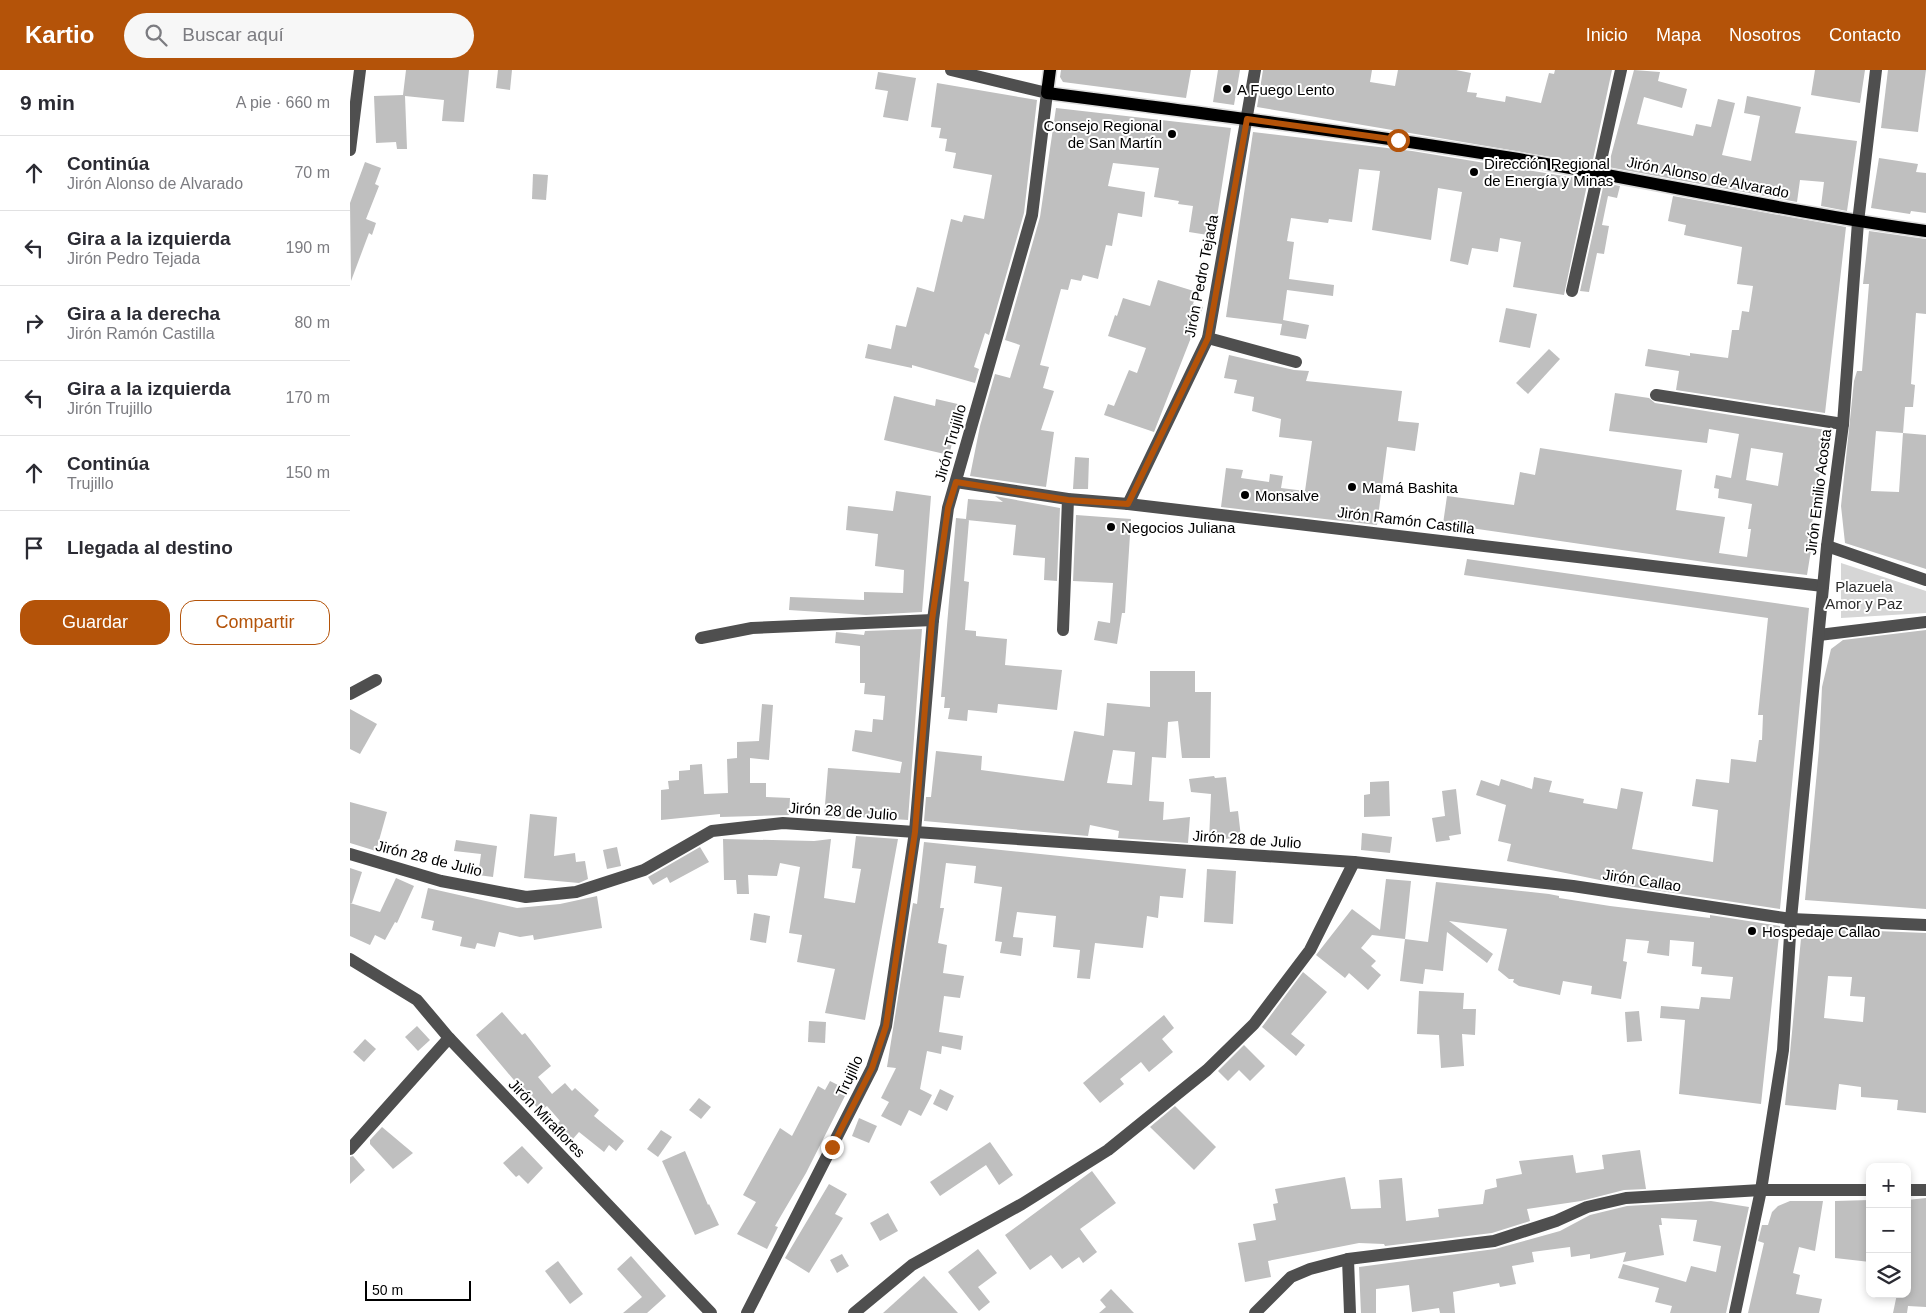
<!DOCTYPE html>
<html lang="es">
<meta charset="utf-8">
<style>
body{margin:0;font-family:Helvetica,sans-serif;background:#f7f7f7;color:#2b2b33}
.controls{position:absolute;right:15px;bottom:15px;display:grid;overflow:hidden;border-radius:10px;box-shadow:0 2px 8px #0003}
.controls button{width:45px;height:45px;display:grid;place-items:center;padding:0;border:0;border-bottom:1px solid #e1e1e2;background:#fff;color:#2b2b33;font:25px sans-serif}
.scale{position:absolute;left:15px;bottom:12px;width:106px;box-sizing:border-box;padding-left:5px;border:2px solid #000;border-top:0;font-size:14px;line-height:18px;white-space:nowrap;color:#000;-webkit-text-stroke:4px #fff;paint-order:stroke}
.stop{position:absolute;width:15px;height:15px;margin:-11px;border:4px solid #b45309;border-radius:50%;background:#fff}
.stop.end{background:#b45309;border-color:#fff;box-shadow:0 1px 5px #0008}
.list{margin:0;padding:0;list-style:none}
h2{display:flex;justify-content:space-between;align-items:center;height:65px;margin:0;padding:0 20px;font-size:21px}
h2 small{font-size:16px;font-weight:400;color:#7c7c81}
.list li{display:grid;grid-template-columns:32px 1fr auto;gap:15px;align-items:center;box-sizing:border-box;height:75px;padding:0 20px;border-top:1px solid #e1e1e2}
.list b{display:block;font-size:19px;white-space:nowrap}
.list p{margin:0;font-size:16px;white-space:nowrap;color:#7c7c81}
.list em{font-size:16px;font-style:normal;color:#7c7c81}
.actions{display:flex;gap:10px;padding:15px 20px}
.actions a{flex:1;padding:11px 0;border:1px solid #b45309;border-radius:15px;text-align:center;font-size:18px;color:#b45309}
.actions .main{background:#b45309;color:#fff}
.icon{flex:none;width:28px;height:28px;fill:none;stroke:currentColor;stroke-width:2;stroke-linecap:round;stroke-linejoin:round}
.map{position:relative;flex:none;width:1576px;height:1243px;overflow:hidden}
header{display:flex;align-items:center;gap:30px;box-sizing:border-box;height:70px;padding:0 25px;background:#b45309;color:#fff}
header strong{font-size:24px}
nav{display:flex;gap:28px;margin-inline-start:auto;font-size:18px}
.search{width:350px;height:45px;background:#f7f7f7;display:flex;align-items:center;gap:12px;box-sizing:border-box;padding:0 18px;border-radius:28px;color:#7c7c81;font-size:19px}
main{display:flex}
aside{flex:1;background:#fff}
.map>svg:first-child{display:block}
</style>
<header>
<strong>Kartio</strong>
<div class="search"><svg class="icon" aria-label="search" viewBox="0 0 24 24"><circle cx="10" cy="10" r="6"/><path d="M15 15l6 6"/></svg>Buscar aquí</div>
<nav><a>Inicio</a><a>Mapa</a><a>Nosotros</a><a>Contacto</a></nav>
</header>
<main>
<aside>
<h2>9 min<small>A pie · 660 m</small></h2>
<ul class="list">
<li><svg class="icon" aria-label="ahead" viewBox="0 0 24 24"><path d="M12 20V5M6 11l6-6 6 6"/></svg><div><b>Continúa</b><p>Jirón Alonso de Alvarado</p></div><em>70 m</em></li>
<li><svg class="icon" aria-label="left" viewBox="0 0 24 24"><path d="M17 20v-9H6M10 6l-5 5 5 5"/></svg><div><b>Gira a la izquierda</b><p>Jirón Pedro Tejada</p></div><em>190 m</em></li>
<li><svg class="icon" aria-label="right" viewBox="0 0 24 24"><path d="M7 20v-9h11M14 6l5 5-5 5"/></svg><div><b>Gira a la derecha</b><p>Jirón Ramón Castilla</p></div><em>80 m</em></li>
<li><svg class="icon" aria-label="left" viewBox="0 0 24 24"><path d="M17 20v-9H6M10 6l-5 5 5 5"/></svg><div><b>Gira a la izquierda</b><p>Jirón Trujillo</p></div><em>170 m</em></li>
<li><svg class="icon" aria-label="ahead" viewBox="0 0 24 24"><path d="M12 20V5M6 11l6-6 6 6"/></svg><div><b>Continúa</b><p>Trujillo</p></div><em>150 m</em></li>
<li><svg class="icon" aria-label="arrive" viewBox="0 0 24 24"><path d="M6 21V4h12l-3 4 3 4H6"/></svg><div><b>Llegada al destino</b></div></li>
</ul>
<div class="actions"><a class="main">Guardar</a><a>Compartir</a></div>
</aside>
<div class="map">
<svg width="1576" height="1243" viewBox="0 0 1576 1243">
<rect width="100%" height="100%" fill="#fff"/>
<!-- green -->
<path fill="#d6d6d6" d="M1491,493l85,28v22l-85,5z"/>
<!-- building -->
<g fill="#bfbfbf" fill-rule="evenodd">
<path d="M56,0h63l-5,52 -22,-1 2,-21 -39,-4 2,53h-10l-1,-7 -20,1 -2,-47 29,-1z"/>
<path d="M148,0h14l-2,20 -14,-2z"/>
<path d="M711,0h130l-5,28 -123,-16 -3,-5z"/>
<path d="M868,0h22l-6,35 -21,-3z"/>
<path d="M913,0h109l-2,12 25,4 3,-16h58l15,3 -4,19 10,1 -1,4 29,5 1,-6 35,7 8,-30 5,1 1,-4h57l-20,94 -335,-57z"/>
<path d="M1284,0l26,2 -2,9 29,8 -5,19 -38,-11 -7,27 56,12 3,-12 15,3 7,-28 17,4 -13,52 29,6 9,-45 -16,-3 3,-17 54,11 -6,26 62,8 -10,70 -26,-5 3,-24 -24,-2 -3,22 -189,-35z"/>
<path d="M1465,0h50l-5,33 -49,-8z"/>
<path d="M1538,0h38l-8,62 -37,-4z"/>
<path d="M528,2l38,6 -8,43 -25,-4 5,-26 -13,-2z"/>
<path d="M587,13l100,17 -13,113 -35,122 -4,-2 -11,34 5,2 -4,14 -63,-18v3l-47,-10 3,-14 23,5 5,-24 10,2 11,-40 17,5 17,-73 11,3 2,-7 20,4 8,-44 -39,-7 3,-15 -11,-2 2,-12 -8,-1 2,-10 -10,-1z"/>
<path d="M706,38l175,20 -17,108 -25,-4 4,-26 -15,-2 1,-3 -25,-4 5,-29 -46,-5 -5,23 37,6 -3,25 -24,-4 -6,33 -6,-1 -8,34 -15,-4 -2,6 -10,-2 -3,11 -7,-1 -21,76 9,2 -6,21 11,3 -13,39 13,2 -8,55 -76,-11 10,-50 15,-52 15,4 10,-33 -15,-5 35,-123z"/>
<path d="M903,62l159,19 176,29 -24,115 -51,-8 8,-45 -21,-4 -2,14 -26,-4 -4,17 -18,-4 12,-69 -24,-4 -7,52 -59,-10 8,-59 -21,-2 -7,53 -23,-3 -1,4 -37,-5 -4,23 7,1 -5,37 45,6 -1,11 -46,-6 -4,30 26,5 -3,14 -26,-4 2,-11 -56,-7z"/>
<path d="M1529,88l39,6 -2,8 10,1v40l-15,-2 -1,3 -39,-6z"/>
<path d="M15,92l16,6 -6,16 4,2 -13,33 10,4 -4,12 -3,-2 -18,48 -1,-78z"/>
<path d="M183,104l15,1 -2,25 -14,-1z"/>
<path d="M1254,113l16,3 -3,12 -9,-2 -6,29 7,1 -5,28 -7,-1 -8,39 -9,-1z"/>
<path d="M1323,126l173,31 -21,186 -149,-23 3,-19 -34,-5 3,-17 42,7v-3l38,5 4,-28h7l3,-19 7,1 4,-26 -16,-2 5,-37 -58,-12 2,-10 -18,-4z"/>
<path d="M1519,161l57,8v75l-10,-1 -5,71 4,1 -2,22h-8l-2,26 23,2v134l-81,-26 -4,-37 13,-125 3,-10h5l7,-87h-6zM1526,361l27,2 -4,59 -28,-1z"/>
<path d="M808,210l39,12 -4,12 10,3 -49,125 -50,-17 4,-11 6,2 15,-36 8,3 9,-25 -38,-12 7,-21 2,1 6,-18 27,8z"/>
<path d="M1156,238l31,6 -7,34 -31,-6z"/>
<path d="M1199,279l11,10 -32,35 -12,-11z"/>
<path d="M879,285l65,15 15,1 -3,10 96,10 -4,30 21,2 -4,28 -28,-4 -10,78 -156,-18 5,-39 17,2 -2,8 28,4 1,-8 13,2 -2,12 24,3 7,-50 -33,-4 2,-18 -29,-8 2,-14 -20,-4 3,-13 -13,-2z"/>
<path d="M1265,323l34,5 6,5 171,27 -17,114h3l-5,31 -89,-11 -275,-40 4,-28 67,9 6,-33 15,3 5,-27 142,22 -6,40 49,7 -6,36 28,4 4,-28h-3l4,-25 -34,-6 1,-9 -5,-1 2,-13 15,3 8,-44 -30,-5 -2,14 -98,-12zM1401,378l32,5 -5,33 -32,-6z"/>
<path d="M544,326l41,10 1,-7 26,6 -13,50 -65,-15z"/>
<path d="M725,387l14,1 -1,31h-15z"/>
<path d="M546,421l35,5 -9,116 -56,3 -77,-5 1,-13 74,3v-8l39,1 1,-23 -29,-4 3,-32 -32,-4 2,-24 45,5z"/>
<path d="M645,426l65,12 -3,73 -13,-1 1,-22 -32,-3 3,-30 -49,-5h2l-5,61 5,1 -4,48 11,1v5l31,3 -2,26 57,5 -5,40 -59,-6 -1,9 -29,-3 -1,11 -19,-2 2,-11h-6l1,-11h-4l15,-179 10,1 2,-20 35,3z"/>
<path d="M726,445l55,4 -6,94h-3l-5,31 -23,-4 4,-19 12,2 3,-40 -40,-2z"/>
<path d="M1117,489l342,49 -29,301 -146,-22 -127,-26 4,-17 -13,-3 8,-36 -30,-10 5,-15 18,6 2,-7 31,10 2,-12 18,4 -3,11 35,7 -1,4 34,6 4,-21 22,4 -11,57 81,13 5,-52 -26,-4 4,-27 33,4 2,-24 25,3 3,-22h3l1,-25h-5l10,-97 -304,-43z"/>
<path d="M572,559l-14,191 -62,-4 -1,3 -21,-2 4,-49 72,5 2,-11 -50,-11 3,-21 17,2 1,-13 10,1 2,-24 -21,-2 1,-11h-5v-37l-25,-3 1,-11 28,3 1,-4z"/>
<path d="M1576,560v279l-121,-9 14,-151 3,-62 9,-38 12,-9z"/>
<path d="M800,601h45v21h16l-1,66h-28l-4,-37 -10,1 -2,36 -14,-1 -3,44 15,1 -1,18 27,-3 -2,26 -70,-5 1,-7 -29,-6 -2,11 -164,-15 2,-24h5l5,-46 46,5 -1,14 83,11 10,-50 30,5 3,-33 43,4zM763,680l22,2 -3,33 -25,-2z"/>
<path d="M412,634l11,1 -4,55 -19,-2v25h16v14l24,1 -1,17 -69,2v-3l-59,6v-30l8,-1 -1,-8 11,-1v-9l11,-1v-5l12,-1 2,30 24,-1 -1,-34 10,-1v-16l22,-1z"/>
<path d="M0,639l27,15 -17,30 -10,-5z"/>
<path d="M864,706l1,2 11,-1 4,35 8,-1 3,26 -32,4 2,-47 -20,-2 -2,-13z"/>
<path d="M1039,711l1,35 -26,1v-22l6,-1v-12z"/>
<path d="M1106,719l5,45 -12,2 1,4 -14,2 -4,-24 13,-2 -3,-25z"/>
<path d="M0,732l37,10 -11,39 -26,-8z"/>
<path d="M180,744l27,3 -3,39 21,-3 1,9 9,-1 3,18 -9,4 -55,-5z"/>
<path d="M1012,763l30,4 -2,16 -29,-3z"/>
<path d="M506,766l42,3 -33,181 -40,-7 10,-44 -38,-7 5,-27 -13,-2 11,-66 -20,-4 -3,13 -29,-1 1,19h-12l-1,-14h-12l-1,-41 91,2 17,-2 -7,59 31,5 6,-34 -9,-1z"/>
<path d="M106,770l41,6 -4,31 -15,-2 3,-21 -27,-3z"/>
<path d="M574,772l262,27 -3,29 -23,-2 -2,22 -11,-2 -4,32 -48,-5 -5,36 -13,-1 3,-28 -27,-3 3,-31 -39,-4 -4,25 10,1 -2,18 -21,-3 2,-11 -7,-1 7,-54 -28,-4 2,-17 -30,-3 -6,45h4l-6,35 9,2 -4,28 21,3 -4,22 -16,-2 -5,36 24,4 -2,14 -19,-4 -1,8 -14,-3 -7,38 12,6 -11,21 -12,-6 -8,16 -20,-10 8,-14 -8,-4 15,-30 -9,-1 26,-164 4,1z"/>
<path d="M267,777l4,19 -14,3 -4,-19z"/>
<path d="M350,777l9,15 -39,21 -3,-6 -14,8 -5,-8z"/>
<path d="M0,798l12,4 -10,31h-2z"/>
<path d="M857,799l29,2 -3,53 -29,-2z"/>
<path d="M46,808l18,8 -17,37 -2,-1 -10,18 -10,-5 -5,10 -20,-9v-33l30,9z"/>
<path d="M1036,809l25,2 -6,58 -33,-4 -11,13 15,13 -5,5 10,9 -13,15 -19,-17 -4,5 -29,-23 36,-46 28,21z"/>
<path d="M1086,812l113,12 10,2v2l51,8 100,12v-3l70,11 -19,178 -82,-10 6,-74 -25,-2 1,-12 38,3 2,-12 29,2 3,-22 -32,-3 1,-7 -10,-1 2,-24 -24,-2 -1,16 -22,-3 2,-12 -23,-2 -3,22 4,1 -6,37 -30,-5 1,-8 -29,-5 -3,14 -41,-9 -6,-4 1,-3h-5l-11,-9 9,-41 -58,-8 44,33 -6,9 -40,-31 -4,39 -18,-2 -2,15 -23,-3 5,-42 23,3z"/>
<path d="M78,818l89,20 43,-4 37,-8 5,32 -68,12 -1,-5 -13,2 -21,-5 -4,15 -18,-4 -2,6 -15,-3 2,-9 -30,-7 2,-9 -13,-3z"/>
<path d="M404,843l16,3 -4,27 -16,-3z"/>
<path d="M1452,858l124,5v180l-29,-3 1,-10 -37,-3v-10l-22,-3 -3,26 -51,-5zM1478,906l24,1 -2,19 15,1 -2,25 -39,-4z"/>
<path d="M953,902l24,20 -36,42 14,11 -9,11 -34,-29z"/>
<path d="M1069,921l45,2 -1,16h13l-1,26 -13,-1 2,32 -23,2 -2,-33 -22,-1z"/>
<path d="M1289,941l3,30 -15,1 -2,-30z"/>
<path d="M152,942l20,23 3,-2 26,33 -13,11 14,17 13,-11 7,8 3,-3 24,22 -5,6 30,25 -8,10 -7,-6 -5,7 -25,-20 -7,8 -16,-15 4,-4 -13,-15 -7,5 -64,-76z"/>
<path d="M814,945l10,13 -12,11 11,13 -24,20 -8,-10 -21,17 4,5 -24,19 -17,-20z"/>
<path d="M459,951l17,1 -1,21 -17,-1z"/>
<path d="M67,956l13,14 -12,11 -13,-14z"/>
<path d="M15,969l11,10 -12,13 -11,-10z"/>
<path d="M894,975l21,21 -15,15 -11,-11 -11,11 -10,-10z"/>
<path d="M480,1011l18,9 -42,83 -31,53 3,1 -11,22 -30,-15 19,-32 -13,-7 37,-67 12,8 26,-50 7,4z"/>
<path d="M590,1019l14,7 -7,15 -14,-7z"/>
<path d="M349,1028l12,9 -10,12 -12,-9z"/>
<path d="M825,1036l41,41 -22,23 -44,-43z"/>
<path d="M509,1048l18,8 -8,17 -17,-7z"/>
<path d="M32,1057l31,26 -20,16 -23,-25v-4z"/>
<path d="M311,1060l11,7 -14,20 -11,-8z"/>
<path d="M640,1072l23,33 -14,10 -13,-20 -46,31 -10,-14z"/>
<path d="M172,1076l21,22 -15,16 -9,-9 -3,2 -13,-14z"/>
<path d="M1290,1080l6,39 -22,1 -43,11 -54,8 3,12 -38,12 -107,13 -1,-2 -25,-1 -91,18 3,16 -26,5 -7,-39 18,-3 -3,-16 23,-4 -3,-16 5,-1 -3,-14 70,-12 6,32 30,-1 -2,-28 23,-2 4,43 33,-4 -1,-8 45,-5 2,-14 12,-3 -1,-8 26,-5 -3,-13 54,-6 3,18 28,-4 -2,-14z"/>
<path d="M335,1081l23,54 1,-1 10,21 -24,10 -33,-74z"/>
<path d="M3,1086l12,14 -15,14v-27z"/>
<path d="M742,1101l24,32 -36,26 17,23 -14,11 -4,-6 -17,12 -11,-14 -21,15 -25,-35z"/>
<path d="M479,1114l18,10 -12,20 8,4 -34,55 -24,-15z"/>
<path d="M1576,1128v109l-18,-1 -1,7h-14l4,-19h10v-94z"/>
<path d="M1520,1130v62l-35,-4v-57z"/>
<path d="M1361,1131l38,6 -23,106h-56l2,-7 -17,-4 4,-14 -41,-10 5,-14 63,18 5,-16 25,6 5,-26 -28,-5 4,-21 -36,-2 1,7h-3l5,30 -41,7 3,-10 -36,7v-5l-19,3 -1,-10 -38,5 2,10 -22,4 4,18 -16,3 -1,-4 -46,9 2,21h-15l-1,-5 -27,4 -3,-27 -33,4v24h-15l-2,-46 136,-18 65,-18 30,-16 37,-9z"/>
<path d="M1440,1131h33l-8,50 -16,-4 -6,26 7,2 -4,19 26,5 -3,14h-71l16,-70 -6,-2 4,-16h6l4,-13 6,-6z"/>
<path d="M538,1143l10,18 -18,10 -10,-18z"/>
<path d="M628,1179l19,24 -19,14 12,15 -11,9 -31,-39z"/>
<path d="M492,1184l7,12 -12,7 -7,-13z"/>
<path d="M281,1186l35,40 -19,17h-24l19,-16 -25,-28z"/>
<path d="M208,1191l25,33 -13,10 -25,-33z"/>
<path d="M574,1206l34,37h-75z"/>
<path d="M761,1219l23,24h-35l7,-6 -6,-7z"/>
</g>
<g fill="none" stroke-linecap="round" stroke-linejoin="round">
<defs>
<path id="major" d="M700,0l-3,23c155,20 311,40 465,65 138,23 275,54 414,73"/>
</defs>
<!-- major casing -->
<use href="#major" stroke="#dbdbdb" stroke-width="15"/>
<!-- minor -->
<g stroke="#4f4f4f" stroke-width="12">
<path d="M0,80l10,-80"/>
<path d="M1222,221l49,-221"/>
<path d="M858,268l88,24"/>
<path d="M1306,325l187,29"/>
<path d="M606,412l112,17 60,5 695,82"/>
<path d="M778,434l80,-166 47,-268"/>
<path d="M1477,476l99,34"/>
<path d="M713,560l5,-131"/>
<path d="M1469,565l107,-13"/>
<path d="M351,568l51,-10 181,-8"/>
<path d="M0,624l26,-14"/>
<path d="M0,784l91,27 85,16 50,-5 68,-22 68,-39 71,-8 571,39 219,24 218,33 135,6"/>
<path d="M0,889l67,41 32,38 262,275"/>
<path d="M0,1079l99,-111"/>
<path d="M1557,1120h19"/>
<path d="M998,1189l2,54"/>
<path d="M397,1243l125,-245 14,-42 29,-194 18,-212 15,-112 84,-293 15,-122 -96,-23"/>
<path d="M504,1243l58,-48 110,-61 86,-54 99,-80 47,-46 56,-74 44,-88"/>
<path d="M905,1243l36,-36 19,-8 38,-10 146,-18 62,-20 31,-14 39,-9 135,-8h109"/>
<path d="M1385,1243l26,-123 22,-140 8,-131 36,-373 16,-122 15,-202 18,-152"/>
</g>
<!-- major -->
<use href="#major" stroke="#000" stroke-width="12"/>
</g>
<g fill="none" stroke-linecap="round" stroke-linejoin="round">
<!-- route -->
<path stroke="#b45309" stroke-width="6" d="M482,1077l40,-79 14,-42 29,-194 17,-212 16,-112 8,-26 112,18 60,4 80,-166 39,-219 151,21"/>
</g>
<!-- markers -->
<g fill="#000" stroke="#fff" stroke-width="2">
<circle cx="877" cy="19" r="5"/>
<circle cx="822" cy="64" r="5"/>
<circle cx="1124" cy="102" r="5"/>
<circle cx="1002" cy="417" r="5"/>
<circle cx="895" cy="425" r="5"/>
<circle cx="761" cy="457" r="5"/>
<circle cx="1402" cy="861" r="5"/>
</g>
<g text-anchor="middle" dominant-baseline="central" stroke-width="4" stroke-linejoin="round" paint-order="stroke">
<!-- poi labels -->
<g font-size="15" fill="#000" stroke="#fff" text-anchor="start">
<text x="887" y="19">A Fuego Lento</text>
<text x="812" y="55" text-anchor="end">Consejo Regional<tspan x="812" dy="17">de San Martín</tspan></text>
<text x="1134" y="93">Dirección Regional<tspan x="1134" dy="17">de Energía y Minas</tspan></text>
<text x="1012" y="417">Mamá Bashita</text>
<text x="905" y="425">Monsalve</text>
<text x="771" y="457">Negocios Juliana</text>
<text x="1412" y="861">Hospedaje Callao</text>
</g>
<!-- street labels -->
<g font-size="15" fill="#000" stroke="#fff">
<text transform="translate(1358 107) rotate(11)">Jirón Alonso de Alvarado</text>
<text transform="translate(851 206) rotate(-79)">Jirón Pedro Tejada</text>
<text transform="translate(600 373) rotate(-74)">Jirón Trujillo</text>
<text transform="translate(1468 422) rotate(-83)">Jirón Emilio Acosta</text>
<text transform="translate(1056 450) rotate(7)">Jirón Ramón Castilla</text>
<text transform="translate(493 741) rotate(4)">Jirón 28 de Julio</text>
<text transform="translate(897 769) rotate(4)">Jirón 28 de Julio</text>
<text transform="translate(79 788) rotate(14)">Jirón 28 de Julio</text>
<text transform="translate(1292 810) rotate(9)">Jirón Callao</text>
<text transform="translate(499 1006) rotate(-65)">Trujillo</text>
<text transform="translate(197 1048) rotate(46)">Jirón Miraflores</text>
</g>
<!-- park labels -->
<g font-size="15" fill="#2d2d2d" stroke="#fff">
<text x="1514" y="516">Plazuela<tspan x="1514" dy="17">Amor y Paz</tspan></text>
</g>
</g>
</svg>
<div class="controls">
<button>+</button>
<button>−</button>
<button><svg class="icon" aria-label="layers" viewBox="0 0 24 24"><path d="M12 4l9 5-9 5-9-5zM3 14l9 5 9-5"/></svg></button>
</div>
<div class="scale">50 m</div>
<div class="stop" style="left:1048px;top:70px"></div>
<div class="stop end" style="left:482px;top:1077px"></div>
</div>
</main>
